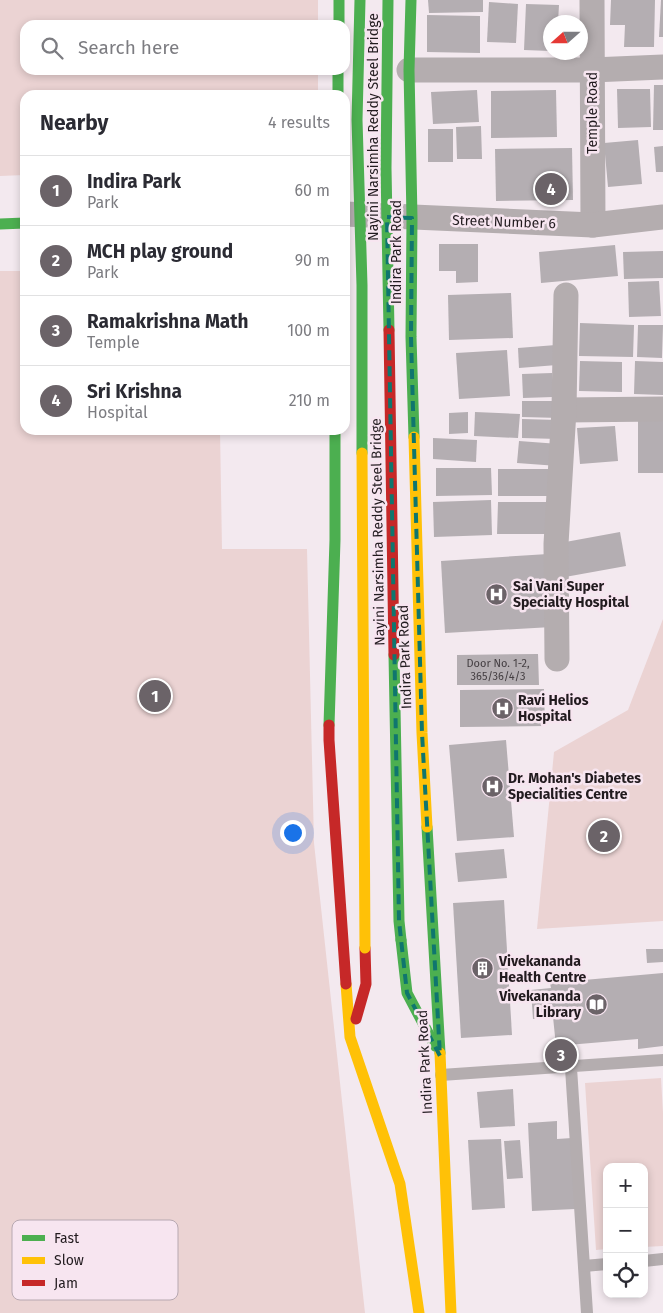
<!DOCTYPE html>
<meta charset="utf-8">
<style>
body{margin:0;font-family:"Fira Sans",sans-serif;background:#f2f2f3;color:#2b2b33}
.controls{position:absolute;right:15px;bottom:15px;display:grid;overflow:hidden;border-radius:10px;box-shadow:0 2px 8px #0003}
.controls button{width:45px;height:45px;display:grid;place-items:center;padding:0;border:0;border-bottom:1px solid #e1e1e2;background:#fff;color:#2b2b33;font:25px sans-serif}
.compass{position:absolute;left:543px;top:15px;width:45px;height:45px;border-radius:50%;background:#fff;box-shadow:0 2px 8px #0003;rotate:249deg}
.you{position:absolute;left:292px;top:832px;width:18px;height:18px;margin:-12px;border:4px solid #fff;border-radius:50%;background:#1a73e8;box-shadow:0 0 0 8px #1a73e833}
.badge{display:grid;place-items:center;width:32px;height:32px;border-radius:50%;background:#6b6368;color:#fff;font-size:16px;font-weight:700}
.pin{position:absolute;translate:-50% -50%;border:2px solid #fff;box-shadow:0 1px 5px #0006}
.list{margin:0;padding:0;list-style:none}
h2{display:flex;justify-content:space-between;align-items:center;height:65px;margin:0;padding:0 20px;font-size:21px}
h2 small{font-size:16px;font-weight:400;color:#7c7c81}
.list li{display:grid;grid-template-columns:32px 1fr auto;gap:15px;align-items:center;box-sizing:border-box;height:70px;padding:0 20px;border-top:1px solid #e1e1e2}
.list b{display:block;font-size:19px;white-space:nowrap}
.list p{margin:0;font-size:16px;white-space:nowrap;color:#7c7c81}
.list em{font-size:16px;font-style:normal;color:#7c7c81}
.icon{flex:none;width:28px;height:28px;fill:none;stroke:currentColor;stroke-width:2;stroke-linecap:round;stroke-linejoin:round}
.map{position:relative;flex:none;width:663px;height:1313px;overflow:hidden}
.search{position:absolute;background:#fff;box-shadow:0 2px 8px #0003;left:20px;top:20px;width:330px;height:55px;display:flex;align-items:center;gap:12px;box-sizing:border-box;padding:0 18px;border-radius:15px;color:#7c7c81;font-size:19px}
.panel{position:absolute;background:#fff;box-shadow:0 2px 8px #0003;left:20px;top:90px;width:330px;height:345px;border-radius:15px}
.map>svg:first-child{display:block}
</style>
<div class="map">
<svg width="663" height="1313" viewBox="0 0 663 1313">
<rect width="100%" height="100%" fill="#f3e9ef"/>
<!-- green -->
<g fill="#ebd3d3">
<path d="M0,0h318v25h-293v45h293v25h-293v80l-25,1z"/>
<path d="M0,271h25v159h195l2,119h85l7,294 51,470h-365z"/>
<path d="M663,619v302l-126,8 17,-177 74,-42z"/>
<path d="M661,1078l2,35v133l-19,1v-80h-37v82l-11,1 -11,-167z"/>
</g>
<!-- building -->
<g fill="#b4aeb2">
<path d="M428,0h55v12l-54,1z"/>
<path d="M611,0h44l-1,47h-30l1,-22h-15z"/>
<path d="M661,0h2v37h-4z"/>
<path d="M489,2l29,2 -2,39 -29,-1z"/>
<path d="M526,4l33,1 -1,17h-8v29l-26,-1z"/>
<path d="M427,15l53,1v37l-53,-1z"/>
<path d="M654,85h9v45h-10z"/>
<path d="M617,89h33l1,38 -33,1z"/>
<path d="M477,90l2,32 -46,2 -2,-32z"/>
<path d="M556,90l1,47 -66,1v-47z"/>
<path d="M481,126l1,33h-25l-1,-32z"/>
<rect x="428" y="129" width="25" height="33"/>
<path d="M638,140l4,44 -34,3 -4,-44z"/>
<path d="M663,146v26h-7l-2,-25z"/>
<path d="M572,148l1,52 -77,1 -1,-52z"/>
<path d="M439,244h39v38l-22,1v-12h-17z"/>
<path d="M615,245l3,31 -77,7 -2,-31z"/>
<path d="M663,251v27l-39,1 -1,-27z"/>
<path d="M659,281l2,35 -32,1 -1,-35z"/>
<path d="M511,293l2,45 -64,2 -1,-45z"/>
<path d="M580,323l54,2 -1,32 -54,-1z"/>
<path d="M638,325h25l-1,33 -25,-1z"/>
<path d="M556,345l1,20 -38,3 -1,-20z"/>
<path d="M507,350l3,46 -51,3 -3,-46z"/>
<path d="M580,361l42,1v30l-43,-1z"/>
<path d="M635,361l28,1v33l-29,-1z"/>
<path d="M552,373l1,24 -30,1 -1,-24z"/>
<path d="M522,401h38v17l-38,-1z"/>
<path d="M468,412v21l-19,1v-21z"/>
<path d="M475,412l45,2 -2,24 -44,-2z"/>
<rect x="638" y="417" width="25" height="56"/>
<path d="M522,419l36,1v19l-36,-1z"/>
<path d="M615,426l3,35 -38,3 -3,-36z"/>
<path d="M433,438l44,2 -1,22 -43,-3z"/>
<path d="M519,441l40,3 -1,22 -41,-3z"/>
<path d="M436,468h55l1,27 -56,1z"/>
<rect x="498" y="469" width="55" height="27"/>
<path d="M491,500l1,35 -58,2 -1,-35z"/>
<path d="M498,502h58v32h-59z"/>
<path d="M620,532l6,34 -61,11 -5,-34z"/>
<path d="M548,554l4,73 -107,6 -4,-72z"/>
<path d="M538,654l1,31h-82v-30z"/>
<path d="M544,689l1,37 -85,1v-37z"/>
<path d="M506,740l8,97 -57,4 -8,-96z"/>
<path d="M504,849l3,29 -49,4 -3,-29z"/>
<path d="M504,900l8,135 -51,3 -8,-135z"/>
<path d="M646,949h17v13l-16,1z"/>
<path d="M663,973v73l-25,3v-10l-82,7 -3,-29 -20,2 -2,-29 20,-2 -1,-5z"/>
<path d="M513,1089l2,37 -35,2 -3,-36z"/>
<path d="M557,1121v18l15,-1 3,71 -43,2 -4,-88z"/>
<path d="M501,1139l4,69 -33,2 -4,-70z"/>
<path d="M520,1140l3,38 -16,1 -3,-38z"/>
</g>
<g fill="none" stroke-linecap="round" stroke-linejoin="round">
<!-- lane -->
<g stroke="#b4adaf" stroke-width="12">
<path d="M571,1068l16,245"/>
<path d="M441,1075l222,-15"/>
<path d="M644,1261l19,-2"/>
<path d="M584,1266l23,-2"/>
</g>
<!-- street -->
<g stroke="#b4adaf" stroke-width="25">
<path d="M592,0l1,225"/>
<path d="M409,70h183l71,-3"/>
<path d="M345,214l248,11 70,-8"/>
<path d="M564,410l99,-1"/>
<path d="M557,659l-1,-115 8,-134 2,-115"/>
</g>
<!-- fast -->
<g stroke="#4caf50" stroke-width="11">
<path d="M339,0v25"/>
<path d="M411,0l-2,70 3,148 -1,119 3,100"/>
<path d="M338,70v25"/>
<path d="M0,224l25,-1"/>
<path d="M329,725l6,-185v-110"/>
<path d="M427,827l13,226"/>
<path d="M401,940l6,53 28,53"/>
</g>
<!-- slow -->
<g stroke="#ffc107" stroke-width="11">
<path d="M414,437l8,296 5,94"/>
<path d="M346,984l4,53 50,147 19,129"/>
<path d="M440,1053l11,260"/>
</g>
<!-- jam -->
<g stroke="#c62828" stroke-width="11">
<path d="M329,725v15l17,244"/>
<path d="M356,1019l10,-35 -1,-36"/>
</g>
<!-- fast-bridge -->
<g stroke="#4caf50" stroke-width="11">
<path d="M360,0l-3,120 5,165v168"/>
<path d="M388,0l-2,168 3,162"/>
<path d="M394,655l5,266 2,19"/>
</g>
<!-- slow-bridge -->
<path stroke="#ffc107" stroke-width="11" d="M362,453l3,495"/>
<!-- jam-bridge -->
<path stroke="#c62828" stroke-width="11" d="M389,330l5,325"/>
</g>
<!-- marked area -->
<path fill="none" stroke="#0f766e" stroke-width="4" stroke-dasharray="10 6" stroke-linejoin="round" d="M387,217l25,1 -1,119 11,396 18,323 -33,-63 -8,-72z"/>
<!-- icons -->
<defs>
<symbol id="hospital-disc" viewBox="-11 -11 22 22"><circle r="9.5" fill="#6b6368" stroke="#f7e5f0"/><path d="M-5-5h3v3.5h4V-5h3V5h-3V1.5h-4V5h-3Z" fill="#fff"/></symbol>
<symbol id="building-disc" viewBox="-11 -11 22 22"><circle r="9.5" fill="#6b6368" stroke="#f7e5f0"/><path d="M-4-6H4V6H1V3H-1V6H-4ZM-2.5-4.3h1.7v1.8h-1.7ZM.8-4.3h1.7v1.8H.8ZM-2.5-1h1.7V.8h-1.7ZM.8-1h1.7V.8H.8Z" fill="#fff"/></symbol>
<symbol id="library-disc" viewBox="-11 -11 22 22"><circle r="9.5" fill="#6b6368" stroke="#f7e5f0"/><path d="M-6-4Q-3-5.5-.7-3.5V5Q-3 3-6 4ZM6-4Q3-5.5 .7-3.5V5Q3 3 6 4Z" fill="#fff"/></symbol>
</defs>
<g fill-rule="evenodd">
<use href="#hospital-disc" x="484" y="582" width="25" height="25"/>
<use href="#hospital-disc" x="490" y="696" width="25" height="25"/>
<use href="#hospital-disc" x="480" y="774" width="25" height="25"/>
<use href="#building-disc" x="470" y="956" width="25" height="25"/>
<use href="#library-disc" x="584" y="992" width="25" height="25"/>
</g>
<g text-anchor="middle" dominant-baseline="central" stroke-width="5" stroke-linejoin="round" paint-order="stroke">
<!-- number labels -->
<g font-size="11" fill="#464044">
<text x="498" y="663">Door No. 1-2,<tspan x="498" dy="13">365/36/4/3</tspan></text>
</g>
<!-- street labels -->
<g font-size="14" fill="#221b1f" stroke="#f7e5f0">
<text transform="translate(592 113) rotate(-90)">Temple Road</text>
<text transform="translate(373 127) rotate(-90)">Nayini Narsimha Reddy Steel Bridge</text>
<text transform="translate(504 222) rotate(2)">Street Number 6</text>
<text transform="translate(396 252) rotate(-90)">Indira Park Road</text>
<text transform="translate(378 532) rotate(-91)">Nayini Narsimha Reddy Steel Bridge</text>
<text transform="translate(405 657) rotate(-92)">Indira Park Road</text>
<text transform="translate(425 1062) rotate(-93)">Indira Park Road</text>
</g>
<!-- poi labels -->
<g font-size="14" font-weight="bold" fill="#221b1f" stroke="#f7e5f0" text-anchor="start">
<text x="513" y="586">Sai Vani Super<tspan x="513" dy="16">Specialty Hospital</tspan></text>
<text x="518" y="700">Ravi Helios<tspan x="518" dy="16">Hospital</tspan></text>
<text x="508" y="778">Dr. Mohan's Diabetes<tspan x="508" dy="16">Specialities Centre</tspan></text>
<text x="499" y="961">Vivekananda<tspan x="499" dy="16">Health Centre</tspan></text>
<text x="581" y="996" text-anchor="end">Vivekananda<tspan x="581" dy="16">Library</tspan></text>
</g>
</g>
<!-- legend -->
<rect x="12" y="1220" width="166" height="80" rx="8" fill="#f7e5f0" stroke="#b7a8b1" stroke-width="1"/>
<rect x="22" y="1235" width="23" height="6" fill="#4caf50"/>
<rect x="22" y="1257" width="23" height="7" fill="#ffc107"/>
<rect x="22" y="1280" width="23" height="6" fill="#c62828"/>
<g font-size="14" fill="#221b1f">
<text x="54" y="1243">Fast</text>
<text x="54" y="1265">Slow</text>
<text x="54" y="1288">Jam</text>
</g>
</svg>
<div class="controls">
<button>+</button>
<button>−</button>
<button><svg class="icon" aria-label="locate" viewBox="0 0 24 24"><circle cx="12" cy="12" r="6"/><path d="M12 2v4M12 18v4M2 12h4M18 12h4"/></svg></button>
</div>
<svg class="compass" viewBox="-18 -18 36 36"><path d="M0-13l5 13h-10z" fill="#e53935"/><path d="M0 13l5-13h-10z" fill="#7c7c81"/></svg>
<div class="you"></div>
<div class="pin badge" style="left:155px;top:696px">1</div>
<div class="pin badge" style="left:604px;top:836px">2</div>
<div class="pin badge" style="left:561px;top:1055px">3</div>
<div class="pin badge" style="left:551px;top:189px">4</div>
<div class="search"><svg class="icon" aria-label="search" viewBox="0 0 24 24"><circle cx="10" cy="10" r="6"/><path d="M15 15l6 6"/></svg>Search here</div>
<section class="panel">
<h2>Nearby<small>4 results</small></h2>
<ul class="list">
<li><span class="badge">1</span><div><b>Indira Park</b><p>Park</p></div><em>60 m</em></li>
<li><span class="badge">2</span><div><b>MCH play ground</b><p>Park</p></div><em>90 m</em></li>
<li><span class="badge">3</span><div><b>Ramakrishna Math</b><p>Temple</p></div><em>100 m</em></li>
<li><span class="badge">4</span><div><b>Sri Krishna</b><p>Hospital</p></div><em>210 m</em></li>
</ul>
</section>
</div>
